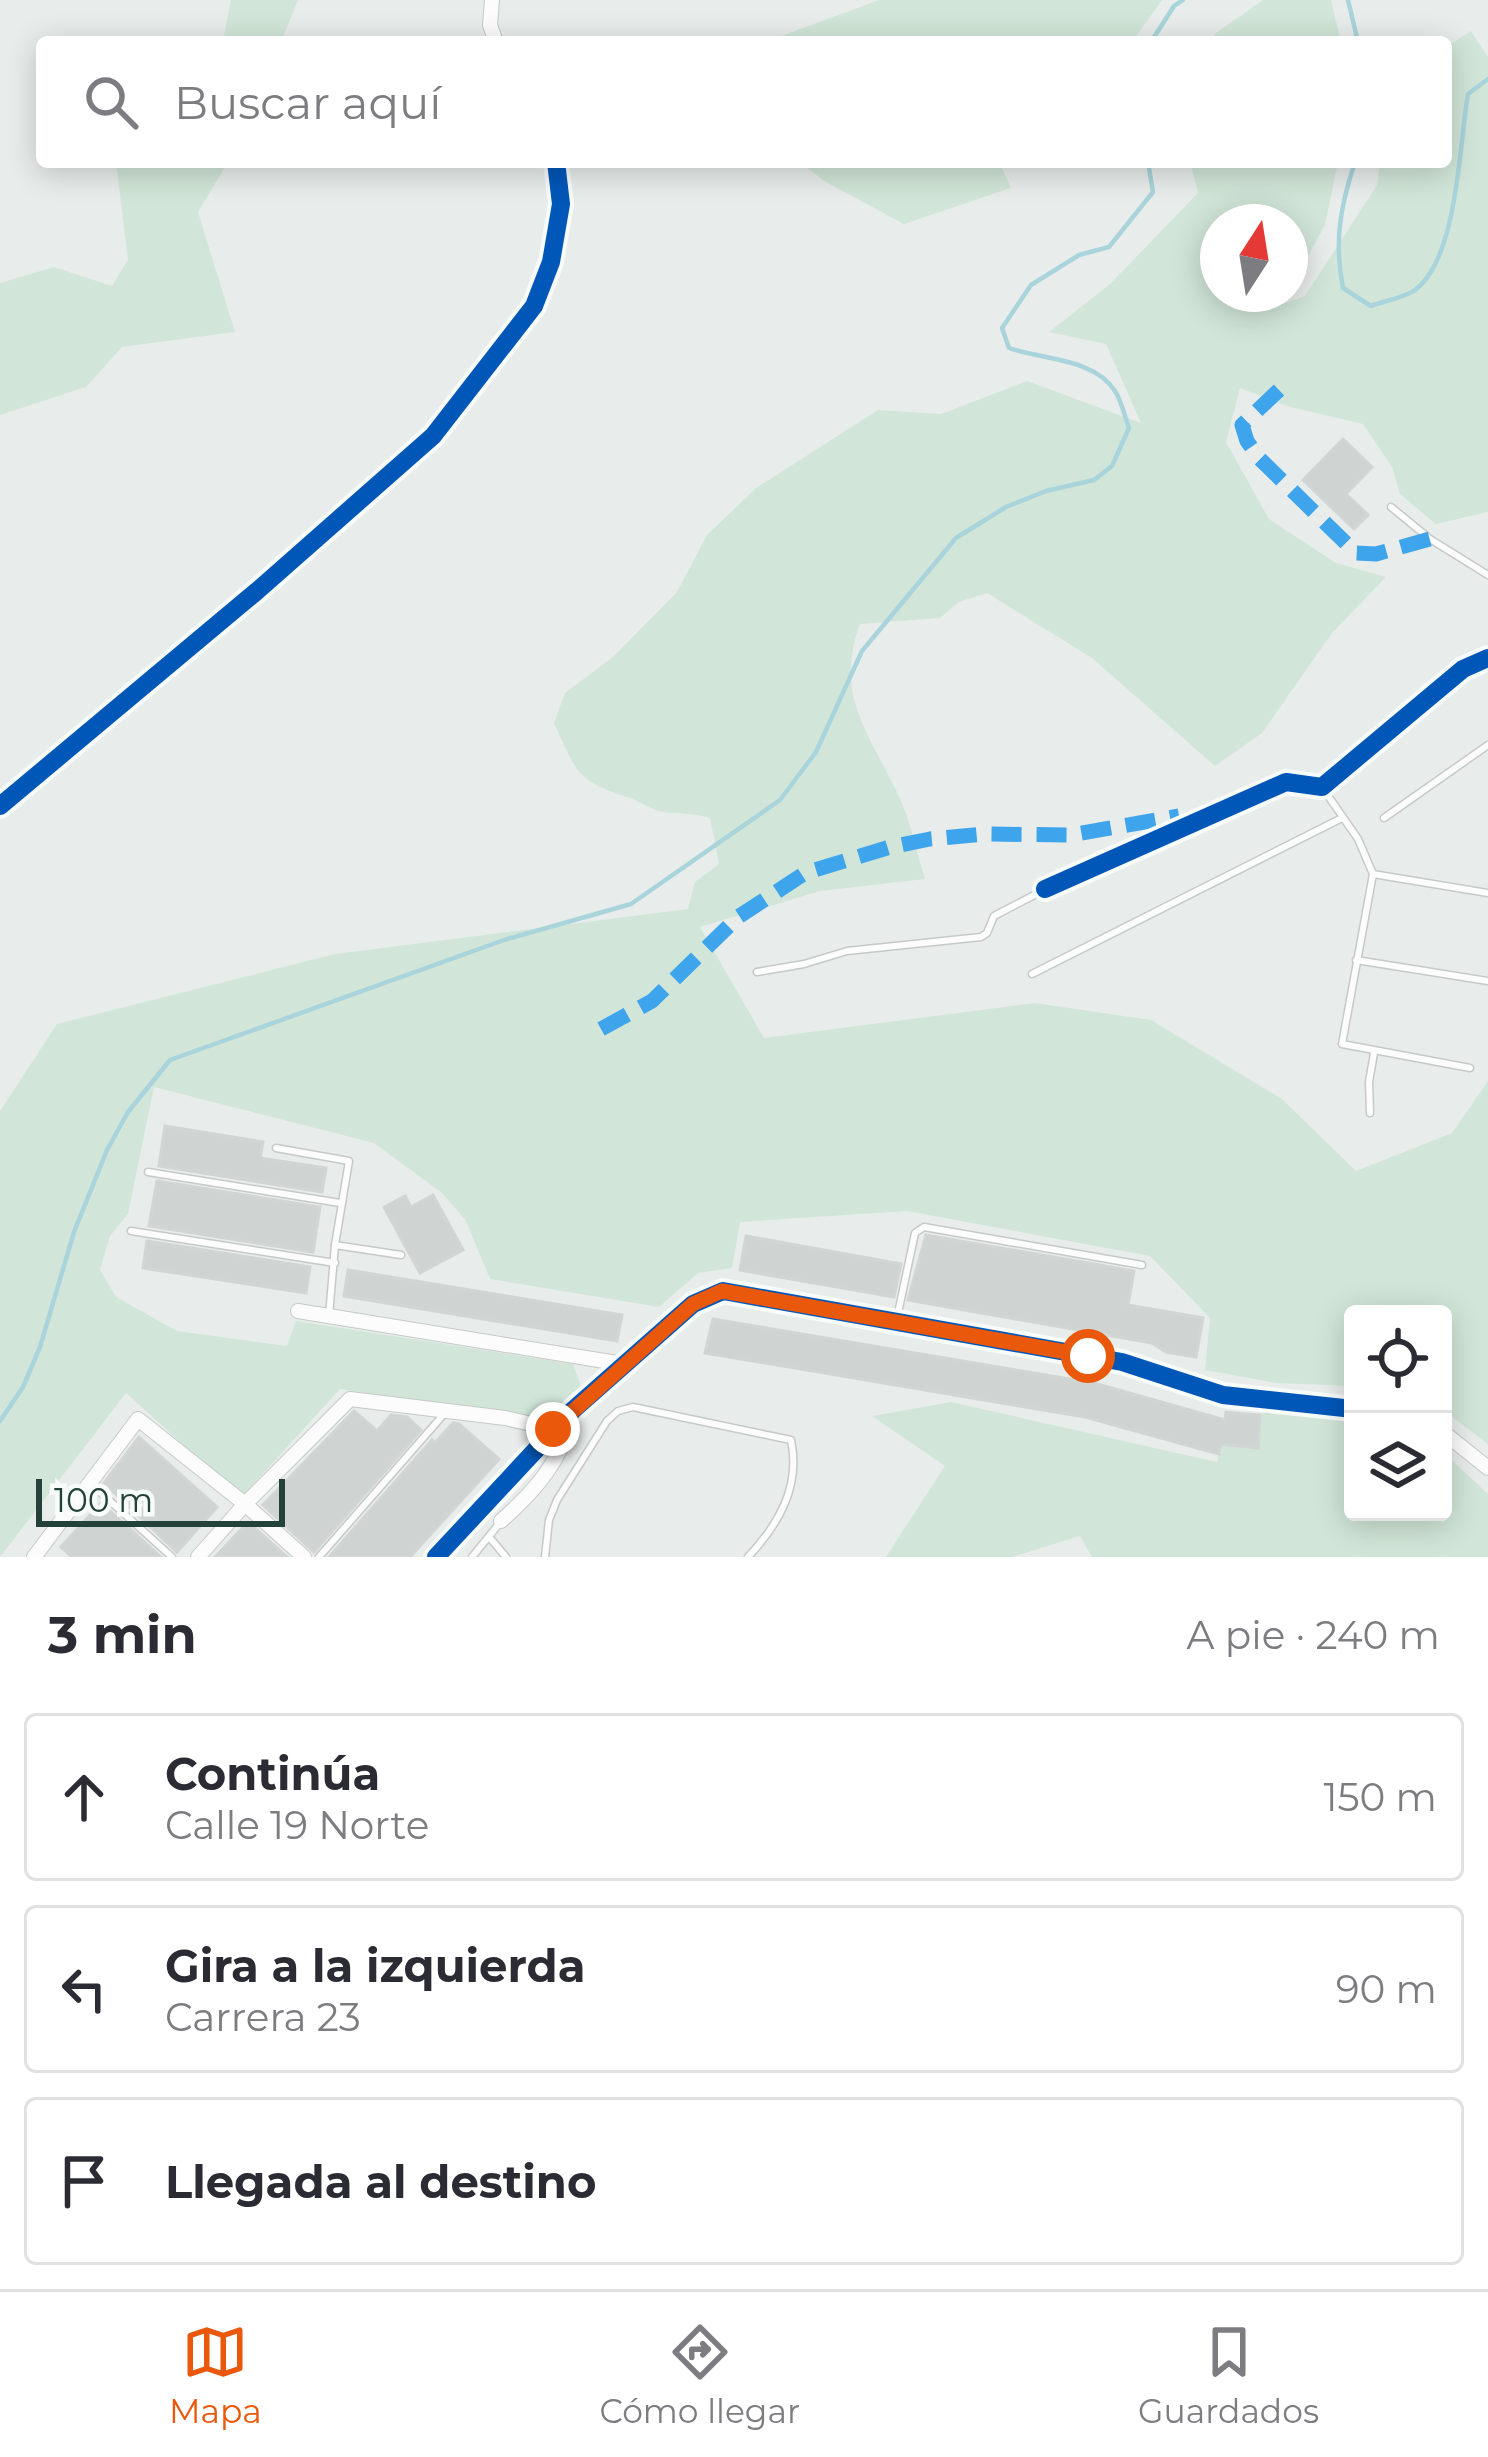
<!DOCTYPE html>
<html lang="es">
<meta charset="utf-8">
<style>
body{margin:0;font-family:Montserrat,sans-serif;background:#f7f7f7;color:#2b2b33}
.controls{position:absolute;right:36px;bottom:36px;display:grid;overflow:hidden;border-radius:12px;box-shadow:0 6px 30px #0003}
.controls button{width:108px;height:108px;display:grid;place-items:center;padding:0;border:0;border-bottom:3px solid #e1e1e2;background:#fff;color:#2b2b33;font:60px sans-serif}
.compass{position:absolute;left:1200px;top:204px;width:108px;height:108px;border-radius:50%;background:#fff;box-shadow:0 6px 30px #0003;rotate:12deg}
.scale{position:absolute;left:36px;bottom:30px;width:249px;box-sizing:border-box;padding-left:12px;border:6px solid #24423a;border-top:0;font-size:33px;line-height:42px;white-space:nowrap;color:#24423a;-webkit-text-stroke:9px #f7fbf9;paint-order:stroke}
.stop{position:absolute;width:36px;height:36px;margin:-27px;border:9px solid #ea580c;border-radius:50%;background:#fff}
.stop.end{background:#ea580c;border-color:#fff;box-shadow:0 3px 12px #0008}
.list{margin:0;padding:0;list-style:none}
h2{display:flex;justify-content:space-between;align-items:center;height:156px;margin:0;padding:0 48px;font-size:51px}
h2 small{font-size:39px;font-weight:400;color:#7c7c81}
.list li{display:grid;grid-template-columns:78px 1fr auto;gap:36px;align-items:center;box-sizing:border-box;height:168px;margin:0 24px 24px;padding:0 24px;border:3px solid #e1e1e2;border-radius:12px}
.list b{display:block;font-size:45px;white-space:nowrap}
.list p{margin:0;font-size:39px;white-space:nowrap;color:#7c7c81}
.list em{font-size:39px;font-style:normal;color:#7c7c81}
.icon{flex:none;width:66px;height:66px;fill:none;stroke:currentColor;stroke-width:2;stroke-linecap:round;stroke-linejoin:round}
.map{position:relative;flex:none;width:1488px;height:1557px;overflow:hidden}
.search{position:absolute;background:#fff;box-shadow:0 6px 30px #0003;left:36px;right:36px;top:36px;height:132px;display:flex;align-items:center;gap:30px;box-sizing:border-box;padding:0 42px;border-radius:12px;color:#7c7c81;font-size:45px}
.sheet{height:732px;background:#fff}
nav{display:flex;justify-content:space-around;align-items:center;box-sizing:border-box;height:168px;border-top:3px solid #e1e1e2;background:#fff;font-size:33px;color:#7c7c81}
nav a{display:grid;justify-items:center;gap:6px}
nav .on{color:#ea580c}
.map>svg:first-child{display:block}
</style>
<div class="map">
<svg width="1488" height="1557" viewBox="0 0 1488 1557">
<rect width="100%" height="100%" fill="#e8edeb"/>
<!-- green -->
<g fill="#d1e6d8">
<path d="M231,0h67l-17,42h-46l-11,-7z"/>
<path d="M879,0h283l-30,42h-367z"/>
<path d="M1263,0h68l10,42h-130l5,-9z"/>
<path d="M1471,31l17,26v455l-52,12 -36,-30 -8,-27 -29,-43 -73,-17 -50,-19 -14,54 43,77 67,44 50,14 -54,56 -70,100 -47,33 -123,-108 -105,-65 -28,9 -19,16 -80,6c-26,70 8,107 36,166 14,27 20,60 29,89l-105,12 -120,36 64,111 271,-35 116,17 131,79 74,72 96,-38 36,-52v363l-45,-34v-96h-90v72l-77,-3 -71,-13 5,-52 -60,-62 -243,-45 -167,11 -8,46 -34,5 -39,34 -169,-28 -24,-58 -24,-28 -68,-50 -220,-56 -26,127 -18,22 -10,34 16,27 61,34 110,15 9,-25 277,43 8,22 -33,32 -208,-29 -95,104 -9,-1 -110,-99 -126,164v-446l57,-87 278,-70 353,-45 7,-27 24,-18 -9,-46c-17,-5 -28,-4 -46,-6 -11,-1 -23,-10 -34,-14 -54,-17 -53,-25 -76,-75l11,-30 48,-36 64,-65 30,-57 49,-47 122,-78 63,4 86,-33 114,42 -35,-79 -57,-12 61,-48 88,-91 -8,-31h148l-13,63 -35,64v-67h-72v72h69l-4,10 22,-8 72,-111 3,-23h66v-115z"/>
<path d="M116,162h112l-30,50 37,120 -113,15 -36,40 -86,28v-132l54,-16 58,19 16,-26z"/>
<path d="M800,162h199l12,26 -107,36 -80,-43z"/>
<path d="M951,1402l266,60 4,-18 37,4 2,-33 9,-5 84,9v93h90v-60l45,42v63h-396l-12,-21 -68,21h-126l59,-91 -73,-50z"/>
</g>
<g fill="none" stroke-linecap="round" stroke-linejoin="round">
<!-- stream -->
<g stroke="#a9d4db" stroke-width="4.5">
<path d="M1348,0l10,42"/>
<path d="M1151,42l23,-36 9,-6"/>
<path d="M1355,162c-15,45 -21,80 -12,126l28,18c12,-5 33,-8 44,-16 43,-32 44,-145 53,-196l20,-15"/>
<path d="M0,1421l23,-34 17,-40 34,-115 33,-82 21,-38 42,-52 334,-120 127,-36 149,-104 36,-48 46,-101 94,-113 50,-31 40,-16 48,-11 18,-14 17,-38c-4,-11 -7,-26 -14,-37 -21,-33 -72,-31 -106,-43l-7,-20 29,-43 48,-30 30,-8 44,-55 -5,-30"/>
</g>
</g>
<!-- building -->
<g fill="#cfd4d2" stroke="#d1d6d4" stroke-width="3">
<path d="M1343,439l29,28 -26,27 22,21 -14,14 -51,-49z"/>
<path d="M165,1126l98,16 -3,16 66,10 -4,24 -163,-26z"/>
<path d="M157,1181l163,26 -7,45 -164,-26z"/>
<path d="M433,1195l30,55 -43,23 -36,-66 21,-11 6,11z"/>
<path d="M926,1235l208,36 -6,34 75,13 -7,39 -30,-5 -14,-9 -244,-43z"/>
<path d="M746,1236l155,28 -7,33 -154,-27z"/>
<path d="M147,1241l163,26 -4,26 -163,-25z"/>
<path d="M348,1270l274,45 -5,26 -273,-45z"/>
<path d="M713,1319l381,64 131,37 1,-8 34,3 -2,33 -37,-4 -2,10 -134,-37 -380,-64z"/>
<path d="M354,1411l23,20 14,-16 16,2 14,13 -107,122 -51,-47z"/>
<path d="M453,1423l6,1 40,35 -89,98h-81l103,-117 3,3z"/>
<path d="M139,1437l78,70 -40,45 -73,-69z"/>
<path d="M101,1503l60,54h-89l-11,-10z"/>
<path d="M248,1522l39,35h-72z"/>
</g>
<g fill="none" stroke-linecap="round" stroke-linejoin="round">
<defs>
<g id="lane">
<path d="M1391,507l39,32 58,36"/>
<path d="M1324,790l34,49 15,35 -31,170 128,24"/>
<path d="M1384,818l104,-73"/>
<path d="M1373,874l115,19"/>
<path d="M1356,960l132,21"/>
<path d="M757,972l47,-8 43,-13 134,-14 6,-4 7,-17 48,-25"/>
<path d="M1032,974l310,-156"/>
<path d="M1370,1113l-1,-31 5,-29"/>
<path d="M276,1148l73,13 -14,84 -6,71"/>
<path d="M148,1172l192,31"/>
<path d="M131,1231l204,32"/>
<path d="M335,1245l66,10"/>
<path d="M897,1318l18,-85 9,-6 218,38"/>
<path d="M90,1483l82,74"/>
<path d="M490,1538l16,19"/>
<path d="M319,1557l125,-143"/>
<path d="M472,1557l27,-33"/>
<path d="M545,1557l4,-37 8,-20 50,-79 11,-10 15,-4 158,33c10,47 -13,85 -43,117"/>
</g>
<g id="street">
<path d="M492,0l-2,25 6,17"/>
<path d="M0,806l257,-215 176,-155 101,-130 17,-44 10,-58 -5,-42"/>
<path d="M1045,889l241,-107 36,5 141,-118 25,-11"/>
<path d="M298,1311l325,53"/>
<path d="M1443,1432l45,36"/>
<path d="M501,1521c37,-33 62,-62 72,-111"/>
<path d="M34,1557l104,-138 107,85 59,53"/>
<path d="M198,1557l47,-53 105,-105 155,19 48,11"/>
<path d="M436,1557l137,-147 120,-106 30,-13 399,71 101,33 130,14"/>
</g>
</defs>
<!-- lane casing -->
<use href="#lane" stroke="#c5cac8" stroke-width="9"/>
<!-- street casing -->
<use href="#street" stroke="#c5cac8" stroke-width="16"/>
<!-- lane -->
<use href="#lane" stroke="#fcfcfc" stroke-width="6"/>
<!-- street -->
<use href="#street" stroke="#fcfcfc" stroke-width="14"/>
<!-- quiet -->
<g stroke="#3ea4ec" stroke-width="15" stroke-dasharray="30 15" stroke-linecap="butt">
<path d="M1279,390l-37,35 5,16 12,17 97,95 20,1 54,-15"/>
<path d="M601,1029l51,-28 86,-84 67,-44 85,-26 40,-8 55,-5 86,1 108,-19"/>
</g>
<defs>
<g id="cycleway">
<path d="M0,806l257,-215 176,-155 101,-130 17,-44 10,-58 -5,-42"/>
<path d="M1045,889l241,-107 36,5 141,-118 25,-11"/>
<path d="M436,1557l137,-147 120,-106 30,-13 399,71 101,33 130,14"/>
</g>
</defs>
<!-- cycleway casing -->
<use href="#cycleway" stroke="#f7fbf9" stroke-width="26"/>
<!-- cycleway -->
<use href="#cycleway" stroke="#0057b8" stroke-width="18"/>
</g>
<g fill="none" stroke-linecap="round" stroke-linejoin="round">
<!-- route -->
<path stroke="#ea580c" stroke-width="15" d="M553,1429l140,-125 29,-13 366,65"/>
</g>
</svg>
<div class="controls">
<button><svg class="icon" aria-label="locate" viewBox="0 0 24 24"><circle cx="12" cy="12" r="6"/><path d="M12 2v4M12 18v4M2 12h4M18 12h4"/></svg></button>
<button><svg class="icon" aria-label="layers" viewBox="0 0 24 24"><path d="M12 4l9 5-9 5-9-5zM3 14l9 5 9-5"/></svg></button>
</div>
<svg class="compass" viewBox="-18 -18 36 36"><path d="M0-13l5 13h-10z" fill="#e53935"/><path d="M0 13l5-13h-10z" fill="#7c7c81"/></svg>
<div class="scale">100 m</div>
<div class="stop" style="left:1088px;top:1356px"></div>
<div class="stop end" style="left:553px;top:1429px"></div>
<div class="search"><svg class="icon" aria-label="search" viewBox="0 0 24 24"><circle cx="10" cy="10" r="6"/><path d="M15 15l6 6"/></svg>Buscar aquí</div>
</div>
<section class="sheet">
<h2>3 min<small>A pie · 240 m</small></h2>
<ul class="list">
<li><svg class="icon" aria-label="ahead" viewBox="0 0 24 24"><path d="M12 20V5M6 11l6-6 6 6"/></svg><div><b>Continúa</b><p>Calle 19 Norte</p></div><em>150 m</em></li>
<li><svg class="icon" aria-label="left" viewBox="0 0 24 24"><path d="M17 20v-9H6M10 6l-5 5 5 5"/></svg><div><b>Gira a la izquierda</b><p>Carrera 23</p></div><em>90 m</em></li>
<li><svg class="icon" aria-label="arrive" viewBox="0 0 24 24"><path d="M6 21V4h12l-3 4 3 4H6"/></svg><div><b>Llegada al destino</b></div></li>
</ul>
</section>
<nav>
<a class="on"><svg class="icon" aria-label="map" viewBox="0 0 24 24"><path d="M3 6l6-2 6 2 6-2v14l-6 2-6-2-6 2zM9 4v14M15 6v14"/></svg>Mapa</a>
<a><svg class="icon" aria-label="directions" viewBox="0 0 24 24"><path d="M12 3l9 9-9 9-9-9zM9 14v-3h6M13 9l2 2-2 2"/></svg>Cómo llegar</a>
<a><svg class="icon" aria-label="saved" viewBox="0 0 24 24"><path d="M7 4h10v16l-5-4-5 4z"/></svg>Guardados</a>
</nav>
